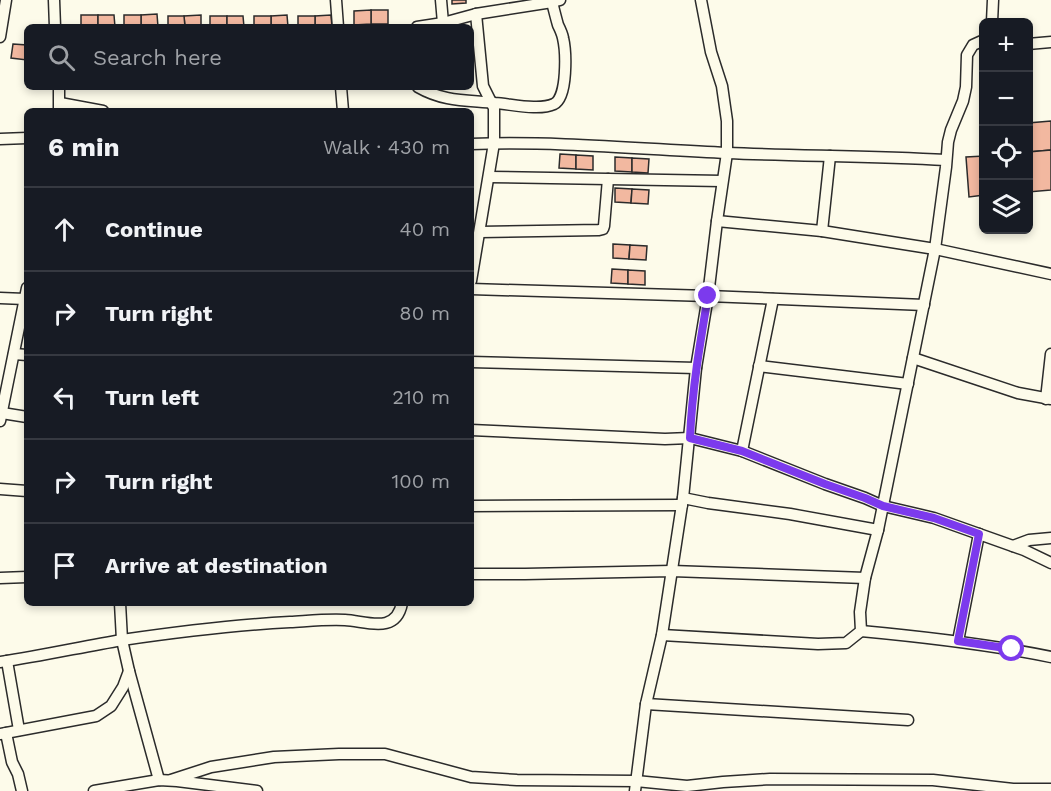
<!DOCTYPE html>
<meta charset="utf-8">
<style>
body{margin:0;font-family:"Work Sans",sans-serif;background:#20242c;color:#f1f3f6}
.controls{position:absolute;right:18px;top:18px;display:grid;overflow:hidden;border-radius:9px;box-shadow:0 3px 9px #0003}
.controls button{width:54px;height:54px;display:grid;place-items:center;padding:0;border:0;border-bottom:2px solid #363941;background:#171b24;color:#f1f3f6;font:30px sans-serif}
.stop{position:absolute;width:18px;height:18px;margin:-14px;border:4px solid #7c3aed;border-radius:50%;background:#fff}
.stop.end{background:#7c3aed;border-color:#fff;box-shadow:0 2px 6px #0008}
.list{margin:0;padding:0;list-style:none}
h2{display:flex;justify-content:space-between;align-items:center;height:78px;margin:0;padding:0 24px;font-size:26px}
h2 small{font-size:20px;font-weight:400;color:#9ea1a6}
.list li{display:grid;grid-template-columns:39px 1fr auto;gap:18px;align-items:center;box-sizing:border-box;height:84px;padding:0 24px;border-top:2px solid #363941}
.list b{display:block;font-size:22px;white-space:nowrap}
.list em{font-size:20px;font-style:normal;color:#9ea1a6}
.icon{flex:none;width:33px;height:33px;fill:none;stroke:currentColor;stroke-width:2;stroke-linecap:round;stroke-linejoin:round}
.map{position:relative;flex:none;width:1051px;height:791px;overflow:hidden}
.search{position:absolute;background:#171b24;box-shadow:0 3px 9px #0003;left:24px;top:24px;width:450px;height:66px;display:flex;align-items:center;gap:15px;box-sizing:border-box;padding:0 21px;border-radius:9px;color:#9ea1a6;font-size:22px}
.panel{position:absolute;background:#171b24;box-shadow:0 3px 9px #0003;left:24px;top:108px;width:450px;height:498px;border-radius:9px}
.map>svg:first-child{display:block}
</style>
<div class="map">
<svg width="1051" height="791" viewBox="0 0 1051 791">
<rect width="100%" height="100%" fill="#fdfbea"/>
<!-- building -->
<g fill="#f2b8a0" stroke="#2b2b2b" stroke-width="1.5">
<path d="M452,0h14v3l-14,1z"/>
<rect x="371" y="10" width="17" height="14"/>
<path d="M371,10v14l-17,1v-14z"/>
<path d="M157,14l1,13h-17v-12z"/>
<rect x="81" y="15" width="17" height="12"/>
<path d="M98,15h16l1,12h-17z"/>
<rect x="124" y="15" width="17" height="12"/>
<path d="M201,15v12h-16l-1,-11z"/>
<path d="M287,15l1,12h-17v-11z"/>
<path d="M331,15l1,12h-17v-11z"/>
<path d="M168,16h16l1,11h-17z"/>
<rect x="210" y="16" width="17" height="11"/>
<path d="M227,16h16l1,11h-17z"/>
<rect x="254" y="16" width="17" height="11"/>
<rect x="298" y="16" width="17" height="11"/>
<path d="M13,44l14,1v15l-16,-2z"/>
<path d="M1051,121v29l-23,2v-29z"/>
<path d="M1051,150v40l-23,2v-40z"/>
<path d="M560,154l16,1v14l-17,-1z"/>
<path d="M576,155l17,1v14l-17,-1z"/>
<path d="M984,156v39l-15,2 -3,-40z"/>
<path d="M615,157l17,1v14l-17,-1z"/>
<path d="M632,158l17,1 -1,14 -16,-1z"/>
<path d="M615,188l17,1 -1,14 -16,-1z"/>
<path d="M632,189l17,1 -1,14 -17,-1z"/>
<path d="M613,244l17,1 -1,14 -16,-1z"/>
<path d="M630,245l17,1 -1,14 -17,-1z"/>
<path d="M612,269l16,1v14l-17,-1z"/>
<path d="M628,270l17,1v14l-17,-1z"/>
</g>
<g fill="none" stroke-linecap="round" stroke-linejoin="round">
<defs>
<g id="minor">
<path d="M54,0l1,27"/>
<path d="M336,0l2,27"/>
<path d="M441,0l2,23"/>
<path d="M992,22l1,-22"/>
<path d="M417,27l26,-4 33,-9 76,-12 8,-2"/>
<path d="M0,37l6,-37"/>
<path d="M1028,44l23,-2"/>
<path d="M59,87v24"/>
<path d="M341,87l2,24"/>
<path d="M418,87c26,15 49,13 77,16 16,1 44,8 59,1 14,-7 12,-53 9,-66 -1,-5 -3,-9 -5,-13 -2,-7 -4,-15 -6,-23"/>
<path d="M60,103l43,8"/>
<path d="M0,139l27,-1"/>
<path d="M471,144c85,-3 171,5 256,9 73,3 146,3 219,7"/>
<path d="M489,177l233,4"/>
<path d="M717,221l105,10 113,18 116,25"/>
<path d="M822,231l8,-75"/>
<path d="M480,232l119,-2 4,-1 1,-3 4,-47"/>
<path d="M471,281l23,-138v-35l-11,-22 -7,-72"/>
<path d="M471,289l237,7 216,9"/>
<path d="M0,298l25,1"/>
<path d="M14,354l13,1"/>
<path d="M913,358l105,35 33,6"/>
<path d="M471,362l225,6"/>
<path d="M759,366l149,18"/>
<path d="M1046,399l5,-45"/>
<path d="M2,413l25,4"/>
<path d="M0,421l27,-133"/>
<path d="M471,430l194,9 25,-1 52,13 83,33 40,14 18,8 51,12 90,32 27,13"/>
<path d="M742,451l31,-152"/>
<path d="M0,489l27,2"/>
<path d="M683,498l25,5 82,11 88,16"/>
<path d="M471,506l211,-1"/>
<path d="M1013,546l16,-6 22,-2"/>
<path d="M471,574h54l147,-3 193,7"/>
<path d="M0,578l27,-1"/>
<path d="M120,603l2,37 7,31 30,109"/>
<path d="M861,631c64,6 127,13 190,26"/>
<path d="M662,635l156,9 28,-1 15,-12 -1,-19 5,-34 13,-48 57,-281 11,-82 2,-25 3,-12 12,-29 3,-14 1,-32 6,-10 11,-5"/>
<path d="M958,641l21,-107"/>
<path d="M7,661l12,69"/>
<path d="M0,662c41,-6 81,-15 122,-22 55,-8 112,-15 168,-18 18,-1 37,-3 55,-2 21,1 51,15 57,-17"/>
<path d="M646,704l262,16"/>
<path d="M6,733l6,29 6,12 4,17"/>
<path d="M0,734l96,-18 15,-10 12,-19 6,-16"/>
<path d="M171,780l40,-13 63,-10 65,-3h46l86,23 46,3 119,1 51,5 36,-4 47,-3 163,1 80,9h38"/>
<path d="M94,791l65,-11 18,1 80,10"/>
<path d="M635,791l11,-87 16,-69 21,-137 13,-130 12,-72 9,-75 10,-68v-32l-5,-35 -11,-34 -10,-52"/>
</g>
</defs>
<!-- minor casing -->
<use href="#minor" stroke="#2b2b2b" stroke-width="13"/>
<!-- minor -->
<use href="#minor" stroke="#fdfbea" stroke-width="10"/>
</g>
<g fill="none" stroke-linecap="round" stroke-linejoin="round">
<!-- route -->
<path stroke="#7c3aed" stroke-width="8" d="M708,296c-8,47 -16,94 -18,142l52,13 83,33 40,14 18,8 51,12 45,16 -21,107 54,8"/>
</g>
</svg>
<div class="controls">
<button>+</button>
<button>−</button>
<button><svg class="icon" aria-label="locate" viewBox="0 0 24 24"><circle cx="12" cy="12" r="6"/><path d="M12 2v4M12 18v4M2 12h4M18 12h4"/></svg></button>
<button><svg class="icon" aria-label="layers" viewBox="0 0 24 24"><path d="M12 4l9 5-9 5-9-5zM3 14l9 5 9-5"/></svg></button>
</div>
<div class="stop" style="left:1012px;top:649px"></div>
<div class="stop end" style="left:708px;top:296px"></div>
<div class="search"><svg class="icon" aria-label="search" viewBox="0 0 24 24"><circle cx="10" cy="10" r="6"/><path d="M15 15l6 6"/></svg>Search here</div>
<section class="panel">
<h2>6 min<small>Walk · 430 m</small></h2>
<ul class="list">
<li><svg class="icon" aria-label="ahead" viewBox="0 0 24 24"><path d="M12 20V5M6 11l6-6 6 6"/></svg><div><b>Continue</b></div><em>40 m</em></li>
<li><svg class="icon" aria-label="right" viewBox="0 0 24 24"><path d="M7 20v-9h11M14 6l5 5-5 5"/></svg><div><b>Turn right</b></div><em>80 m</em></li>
<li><svg class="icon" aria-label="left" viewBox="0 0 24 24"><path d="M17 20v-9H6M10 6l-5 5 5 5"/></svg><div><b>Turn left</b></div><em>210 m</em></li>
<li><svg class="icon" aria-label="right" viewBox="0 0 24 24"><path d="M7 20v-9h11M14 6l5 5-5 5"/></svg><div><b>Turn right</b></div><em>100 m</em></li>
<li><svg class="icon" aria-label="arrive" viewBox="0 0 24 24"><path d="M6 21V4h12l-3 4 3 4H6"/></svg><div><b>Arrive at destination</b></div></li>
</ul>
</section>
</div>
